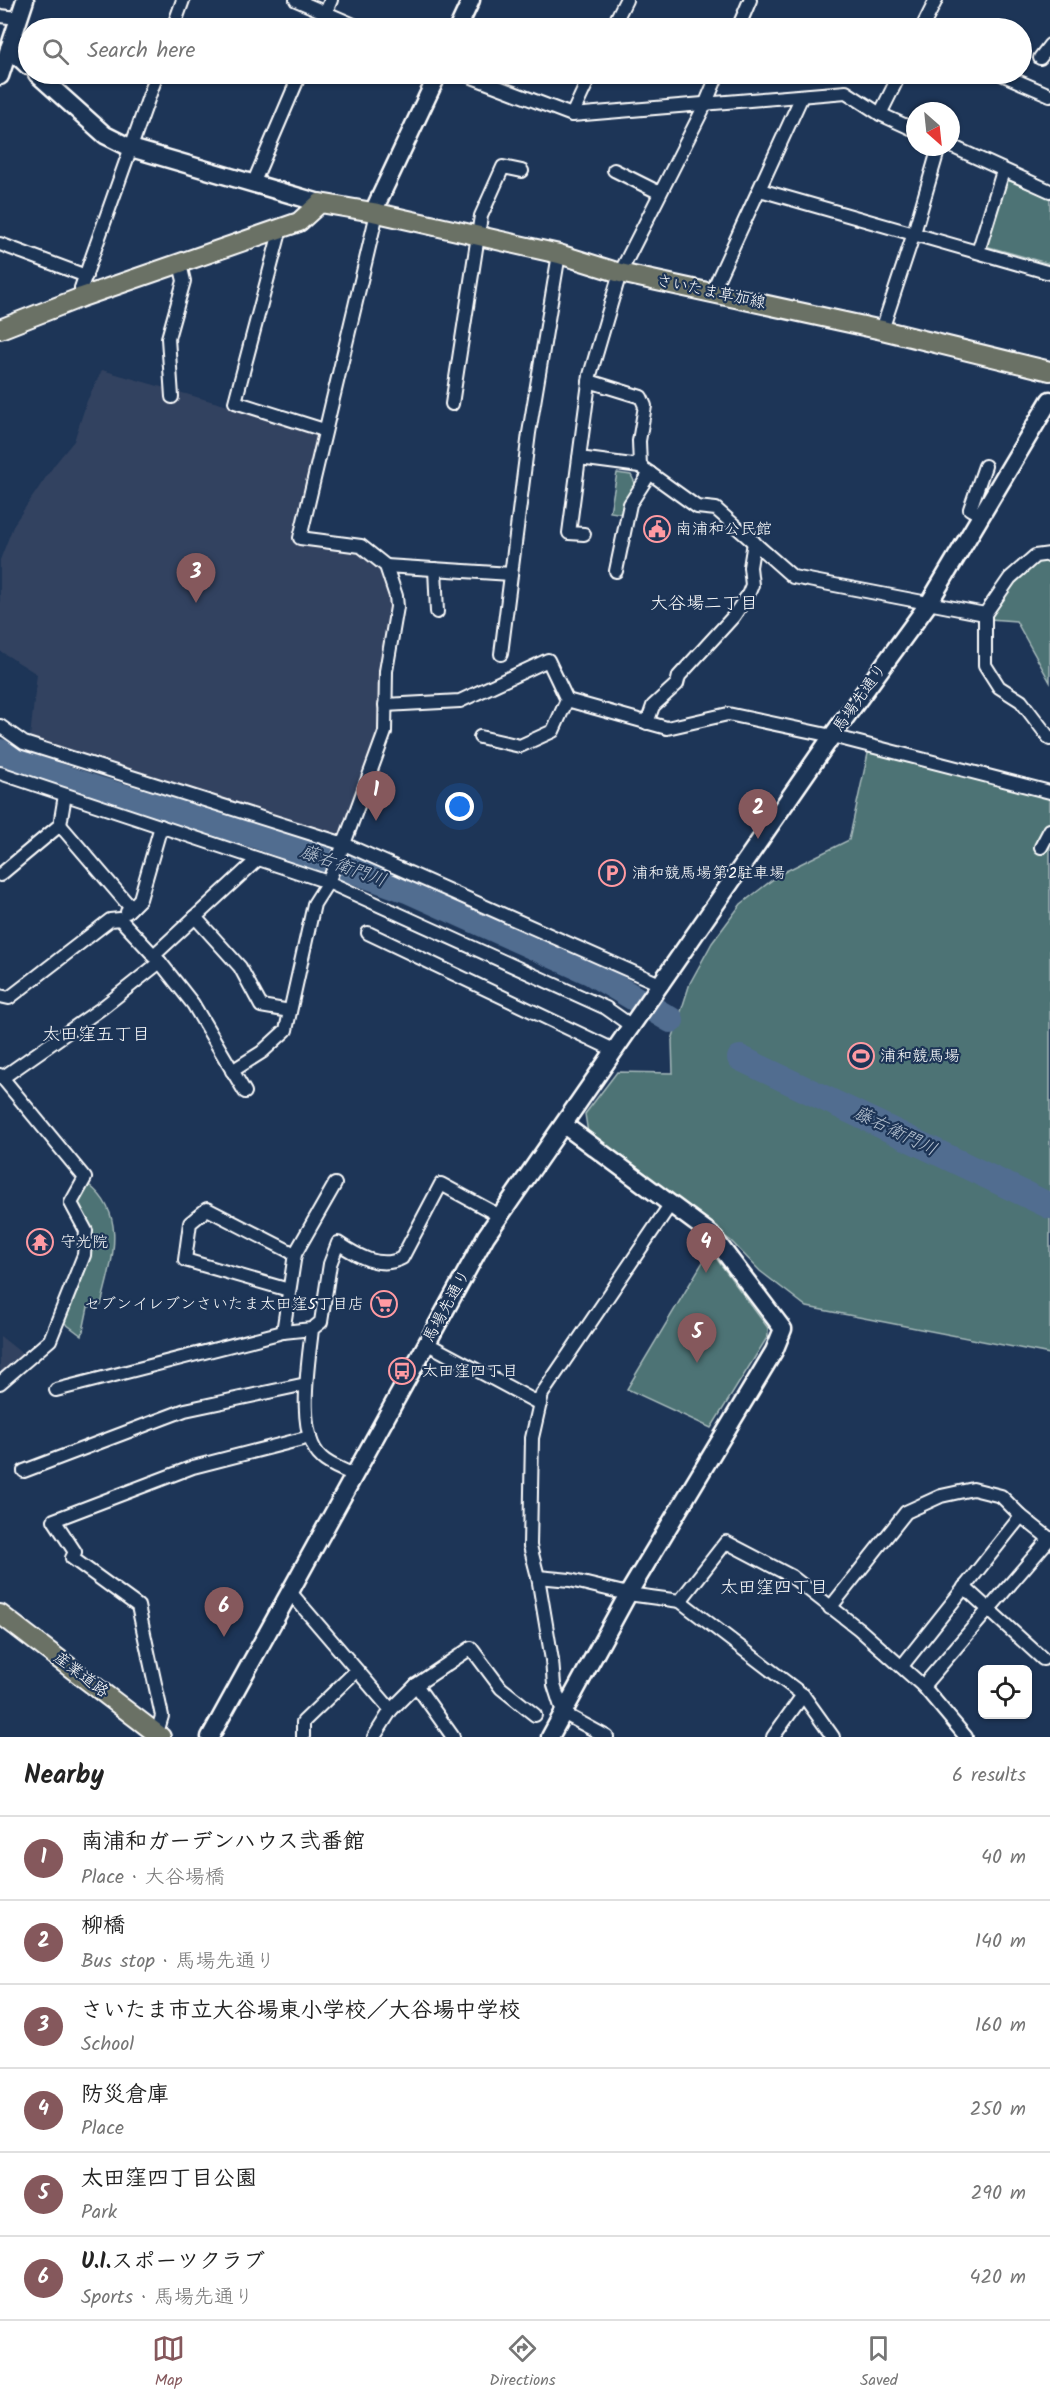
<!DOCTYPE html>
<meta charset="utf-8">
<style>
body{margin:0;font-family:Kalam,"Klee One",sans-serif;background:#f6f6f6;color:#222}
.controls{position:absolute;right:18px;bottom:18px;display:grid;overflow:hidden;border-radius:9px;box-shadow:0 2px 4px #0004}
.controls button{width:54px;height:54px;display:grid;place-items:center;padding:0;border:0;border-bottom:2px solid #e0e0e0;background:#fff;color:#222;font:30px sans-serif}
.compass{position:absolute;left:906px;top:102px;width:54px;height:54px;border-radius:50%;background:#fff;box-shadow:0 2px 4px #0004;rotate:153deg}
.you{position:absolute;left:460px;top:807px;width:21px;height:21px;margin:-15px;border:4px solid #fff;border-radius:50%;background:#1a73e8;box-shadow:0 0 0 9px #1a73e833}
.badge{display:grid;place-items:center;width:39px;height:39px;border-radius:50%;background:#85585c;color:#fff;font-size:20px;font-weight:700}
.pin{position:absolute;translate:-50% -50px;filter:drop-shadow(0 2px 3px #0008)}
.pin::after{content:'';position:absolute;top:32px;width:21px;height:18px;background:inherit;clip-path:polygon(0 0,100% 0,50% 100%)}
.list{margin:0;padding:0;list-style:none}
h2{display:flex;justify-content:space-between;align-items:center;height:78px;margin:0;padding:0 24px;font-size:26px}
h2 small{font-size:20px;font-weight:400;color:#767676}
.list li{display:grid;grid-template-columns:39px 1fr auto;gap:18px;align-items:center;box-sizing:border-box;height:84px;padding:0 24px;border-top:2px solid #e0e0e0}
.list b{display:block;font-size:22px;white-space:nowrap}
.list p{margin:0;font-size:20px;white-space:nowrap;color:#767676}
.list em{font-size:20px;font-style:normal;color:#767676}
.icon{flex:none;width:33px;height:33px;fill:none;stroke:currentColor;stroke-width:2;stroke-linecap:round;stroke-linejoin:round}
.map{position:relative;flex:none;width:1050px;height:1737px;overflow:hidden}
.search{position:absolute;background:#fff;box-shadow:0 2px 4px #0004;left:18px;right:18px;top:18px;height:66px;display:flex;align-items:center;gap:15px;box-sizing:border-box;padding:0 21px;border-radius:33px;color:#767676;font-size:22px}
.sheet{height:582px;background:#fff}
nav{display:flex;justify-content:space-around;align-items:center;box-sizing:border-box;height:84px;border-top:2px solid #e0e0e0;background:#fff;font-size:16px;color:#767676}
nav a{display:grid;justify-items:center;gap:3px}
nav .on{color:#85585c}
.map>svg:first-child{display:block}
</style>
<div class="map">
<svg width="1050" height="1737" viewBox="0 0 1050 1737">
<rect width="100%" height="100%" fill="#1d3557"/>
<filter id="ink" filterUnits="userSpaceOnUse"><feTurbulence type="fractalNoise" baseFrequency=".0167" numOctaves="2"/><feDisplacementMap in="SourceGraphic" scale="12" xChannelSelector="R" yChannelSelector="G"/><feConvolveMatrix kernelMatrix="1 2 1 2 8 2 1 2 1" color-interpolation-filters="sRGB"/></filter>
<g filter="url(#ink)">
<!-- built -->
<g fill="#334260">
<path d="M102,370l213,61 4,6 -25,103 6,5 59,7 19,15 13,28 -11,138 -14,31 -23,71 -5,3 -308,-101 7,-63 -37,-23v-91l14,-36 41,-60 19,-23 13,-40z"/>
<path d="M0,1336l24,19 -12,6 -12,14z"/>
</g>
<!-- green -->
<g fill="#4d7375" stroke="#a6b9ba" stroke-width="1.5">
<path d="M1010,181l40,17v66l-61,-17 -2,-3 19,-62z"/>
<path d="M617,473l14,2 4,8 -12,31 -13,-2z"/>
<path d="M1050,560v122l-34,-61 -26,-2 20,-31 25,-25z"/>
<path d="M869,749l181,48v557l-243,-47 -47,-36 -29,-30 -143,-108 -3,-19 32,-42 56,1 -1,-33 18,-57 22,-40 29,-39 39,-30 69,-34z"/>
<path d="M89,1185c40,31 22,78 12,120l-13,2 -6,29 -20,-15 28,-90 -12,-29z"/>
<path d="M710,1250l58,78v8l-57,92 -84,-39z"/>
</g>
<g fill="none" stroke-linecap="round" stroke-linejoin="round">
<!-- river -->
<g stroke="#516d90" stroke-width="26">
<path d="M0,752l29,14 67,23 162,47 149,54 185,83 79,47"/>
<path d="M740,1058l310,148"/>
</g>
<defs>
<g id="street">
<path d="M296,0l65,28"/>
<path d="M0,16l18,2"/>
<path d="M173,28l10,-28"/>
<path d="M319,28l12,-28"/>
<path d="M612,28l14,-28"/>
<path d="M738,28l12,-28"/>
<path d="M922,28l14,-28"/>
<path d="M1040,58l10,-13"/>
<path d="M464,74l108,41 274,-23 34,22 35,16"/>
<path d="M718,74l-13,31 -85,168 -30,102 -11,83 61,8 57,41 19,2 77,68 192,37"/>
<path d="M1001,74l49,21"/>
<path d="M880,114l20,-40"/>
<path d="M572,115l19,-41"/>
<path d="M951,146l99,45"/>
<path d="M614,170l46,23"/>
<path d="M253,184l47,-110"/>
<path d="M760,190l290,83"/>
<path d="M281,228l-46,174 89,28"/>
<path d="M0,244l86,32"/>
<path d="M978,252l25,-81"/>
<path d="M712,292l90,-196"/>
<path d="M82,297l-1,-9 76,-214"/>
<path d="M882,330l32,-97 25,-86"/>
<path d="M589,381l52,16 4,9 -6,35 1,25"/>
<path d="M172,397l-4,-59 16,-57 -4,-17"/>
<path d="M452,404l29,-188 22,-49 19,4"/>
<path d="M579,458l-10,75 15,1"/>
<path d="M981,515l-11,-6 15,-43"/>
<path d="M1050,554l-15,2 -25,22 -25,36v51l14,22 22,14 29,38"/>
<path d="M386,566l125,8"/>
<path d="M435,569l2,43"/>
<path d="M616,571l14,-67 20,-31"/>
<path d="M501,654l28,-221 30,-179"/>
<path d="M567,700l100,28 61,-14 104,22 218,56"/>
<path d="M385,705l75,-4 88,-41 19,40 -14,31 -33,15 -40,-9"/>
<path d="M647,723l6,-17 24,-22 2,-8 54,-59 15,-22 4,-10 -2,-18 4,-25"/>
<path d="M0,726l24,17 320,101 318,141"/>
<path d="M0,773l328,109 278,126 27,19"/>
<path d="M60,825l71,83"/>
<path d="M1041,847l9,-17"/>
<path d="M0,875l60,-50 5,-30"/>
<path d="M127,912l13,-13 21,-73"/>
<path d="M195,917l45,50 21,39 29,5"/>
<path d="M368,933l248,118"/>
<path d="M153,956l105,-97"/>
<path d="M0,996l9,2 101,-78 10,-1 40,43 33,42 52,88"/>
<path d="M232,1071l30,-19 24,-22 28,-126 14,-22 16,-38 41,-112 1,-61 11,-64 -1,-11 -10,-30 -25,-20 -61,-8 77,-325"/>
<path d="M0,1075l85,103 -14,25 15,28 -2,24 -34,85 -50,43"/>
<path d="M2,1078l100,-70 58,-46"/>
<path d="M289,1290l-104,-30 5,-37 17,-14 88,45"/>
<path d="M283,1332l12,-78 40,-70"/>
<path d="M426,1343l114,61"/>
<path d="M56,1390l227,-58 29,-3"/>
<path d="M24,1471l161,-61 121,-26"/>
<path d="M355,1476c-10,-6 -25,-10 -33,-18 -27,-23 -13,-98 -10,-129l9,-7 9,-58 8,-21c18,12 42,27 64,15l39,-74 59,32"/>
<path d="M538,1577l32,3 58,14 52,7 123,94 30,42"/>
<path d="M964,1587l79,72"/>
<path d="M290,1592l101,118"/>
<path d="M680,1601l46,-59 65,34 68,53 64,57 43,51"/>
<path d="M830,1608l76,-96 35,-16 32,-7 28,7 20,20 29,23"/>
<path d="M902,1666l119,-150"/>
<path d="M416,1685l37,52"/>
<path d="M923,1686l127,-148"/>
<path d="M157,1733l5,-17 -24,-110 -66,-48 3,-6 -21,-32 139,-53 117,-30"/>
<path d="M303,1737v-15l53,-51"/>
<path d="M374,1737l17,-27 25,-25 55,-37 30,40 34,27"/>
<path d="M607,1737l-44,-24 -9,-28 -2,-25 -14,-83 -8,-31 2,-108 10,-44 128,-189"/>
<path d="M773,1737l30,-42"/>
</g>
<g id="secondary">
<path d="M458,28l13,-28"/>
<path d="M9,48l19,18"/>
<path d="M37,74l68,61 26,13 189,55"/>
<path d="M0,76l25,-76"/>
<path d="M373,212l65,-138"/>
<path d="M210,1737l276,-501 346,-500 97,-133 121,-203"/>
<path d="M550,1737l78,-143 146,-243 9,-22 -72,-95 -147,-109"/>
</g>
<g id="primary">
<path d="M0,329l82,-32 217,-75 21,-19 53,9 186,42 61,19 262,57 168,41"/>
<path d="M0,1614l161,123"/>
</g>
</defs>
<!-- street casing -->
<use href="#street" stroke="#fff" stroke-width="16"/>
<!-- secondary casing -->
<use href="#secondary" stroke="#fff" stroke-width="21"/>
<!-- primary casing -->
<use href="#primary" stroke="#fff" stroke-width="22"/>
<!-- street -->
<use href="#street" stroke="#1d3557" stroke-width="12"/>
<!-- secondary -->
<use href="#secondary" stroke="#1d3557" stroke-width="16"/>
<!-- primary -->
<use href="#primary" stroke="#6a7165" stroke-width="18"/>
</g>
</g>
<!-- icons -->
<defs>
<symbol id="civic-ring" viewBox="-11 -11 22 22"><circle r="9.5" fill="#1d3557" stroke="#ff9aa2" stroke-width="1.5"/><path d="M-.6-6.5H3V-4.5H.6V-3L4-1V1h2V6H-6V1h2V-1L-.6-3ZM-1.2 2.5V6h2.4V2.5Z" fill="#ff9aa2"/></symbol>
<symbol id="parking-ring" viewBox="-11 -11 22 22"><circle r="9.5" fill="#1d3557" stroke="#ff9aa2" stroke-width="1.5"/><path d="M-3.5-5.5H1a3.5 3.5 0 0 1 0 7H-1V5.5H-3.5ZM-1-3.4V-.6H.8a1.4 1.4 0 0 0 0-2.8Z" fill="#ff9aa2"/></symbol>
<symbol id="stadium-ring" viewBox="-11 -11 22 22"><circle r="9.5" fill="#1d3557" stroke="#ff9aa2" stroke-width="1.5"/><path d="M0-5a6.5 5 0 1 0 0 10a6.5 5 0 1 0 0-10ZM-3.5-1.8h7v3.6h-7Z" fill="#ff9aa2"/></symbol>
<symbol id="temple-ring" viewBox="-11 -11 22 22"><circle r="9.5" fill="#1d3557" stroke="#ff9aa2" stroke-width="1.5"/><path d="M0-6L5-2H3V0L6.5 2.5H4V6H1.5V3h-3V6H-4V2.5H-6.5L-3 0V-2H-5Z" fill="#ff9aa2"/></symbol>
<symbol id="supermarket-ring" viewBox="-11 -11 22 22"><circle r="9.5" fill="#1d3557" stroke="#ff9aa2" stroke-width="1.5"/><path d="M-6-5.5h2.5l.6 2H6L4.5 2H-2.5L-4.4-4H-6ZM-1.5 3.2a1.3 1.3 0 1 0 .1 0ZM3 3.2a1.3 1.3 0 1 0 .1 0Z" fill="#ff9aa2"/></symbol>
<symbol id="bus-ring" viewBox="-11 -11 22 22"><circle r="9.5" fill="#1d3557" stroke="#ff9aa2" stroke-width="1.5"/><path d="M-5-6H5V4H4V6H2V4H-2V6H-4V4H-5ZM-3.5-4V0h7V-4ZM-3.5 1.2v1.5H-2V1.2ZM2 1.2v1.5H3.5V1.2Z" fill="#ff9aa2"/></symbol>
</defs>
<g fill-rule="evenodd">
<use href="#civic-ring" x="642" y="514" width="30" height="30"/>
<use href="#parking-ring" x="597" y="858" width="30" height="30"/>
<use href="#stadium-ring" x="846" y="1041" width="30" height="30"/>
<use href="#temple-ring" x="25" y="1227" width="30" height="30"/>
<use href="#supermarket-ring" x="369" y="1289" width="30" height="30"/>
<use href="#bus-ring" x="387" y="1356" width="30" height="30"/>
</g>
<g text-anchor="middle" dominant-baseline="central" stroke-width="4.5" stroke-linejoin="round" paint-order="stroke">
<!-- street labels -->
<g font-size="16" fill="#fff" stroke="#1d3557">
<text transform="translate(711 292) rotate(12)">さいたま草加線</text>
<text transform="translate(860 698) rotate(-54)">馬場先通り</text>
<text transform="translate(447 1306) rotate(-61)">馬場先通り</text>
<text transform="translate(81 1675) rotate(37)">産業道路</text>
</g>
<!-- poi labels -->
<g font-size="16" fill="#fff" stroke="#1d3557" text-anchor="start">
<text x="676" y="529">南浦和公民館</text>
<text x="632" y="873">浦和競馬場第2駐車場</text>
<text x="880" y="1056">浦和競馬場</text>
<text x="60" y="1242">守光院</text>
<text x="364" y="1304" text-anchor="end">セブンイレブンさいたま太田窪5丁目店</text>
<text x="422" y="1371">太田窪四丁目</text>
</g>
<!-- neighbourhood labels -->
<g font-size="18" fill="#fff" stroke="#1d3557">
<text x="704" y="604">大谷場二丁目</text>
<text x="96" y="1035">太田窪五丁目</text>
<text x="774" y="1588">太田窪四丁目</text>
</g>
<!-- water labels -->
<g font-size="18" font-style="italic" fill="#b9c5d3" stroke="#1d3557">
<text transform="translate(343 867) rotate(20)">藤右衛門川</text>
<text transform="translate(895 1132) rotate(26)">藤右衛門川</text>
</g>
</g>
</svg>
<div class="controls">
<button><svg class="icon" aria-label="locate" viewBox="0 0 24 24"><circle cx="12" cy="12" r="6"/><path d="M12 2v4M12 18v4M2 12h4M18 12h4"/></svg></button>
</div>
<svg class="compass" viewBox="-18 -18 36 36"><path d="M0-13l5 13h-10z" fill="#e53935"/><path d="M0 13l5-13h-10z" fill="#767676"/></svg>
<div class="you"></div>
<div class="pin badge" style="left:376px;top:821px">1</div>
<div class="pin badge" style="left:758px;top:839px">2</div>
<div class="pin badge" style="left:196px;top:603px">3</div>
<div class="pin badge" style="left:706px;top:1273px">4</div>
<div class="pin badge" style="left:697px;top:1363px">5</div>
<div class="pin badge" style="left:224px;top:1637px">6</div>
<div class="search"><svg class="icon" aria-label="search" viewBox="0 0 24 24"><circle cx="10" cy="10" r="6"/><path d="M15 15l6 6"/></svg>Search here</div>
</div>
<section class="sheet">
<h2>Nearby<small>6 results</small></h2>
<ul class="list">
<li><span class="badge">1</span><div><b>南浦和ガーデンハウス弐番館</b><p>Place · 大谷場橋</p></div><em>40 m</em></li>
<li><span class="badge">2</span><div><b>柳橋</b><p>Bus stop · 馬場先通り</p></div><em>140 m</em></li>
<li><span class="badge">3</span><div><b>さいたま市立大谷場東小学校／大谷場中学校</b><p>School</p></div><em>160 m</em></li>
<li><span class="badge">4</span><div><b>防災倉庫</b><p>Place</p></div><em>250 m</em></li>
<li><span class="badge">5</span><div><b>太田窪四丁目公園</b><p>Park</p></div><em>290 m</em></li>
<li><span class="badge">6</span><div><b>U.I.スポーツクラブ</b><p>Sports · 馬場先通り</p></div><em>420 m</em></li>
</ul>
</section>
<nav>
<a class="on"><svg class="icon" aria-label="map" viewBox="0 0 24 24"><path d="M3 6l6-2 6 2 6-2v14l-6 2-6-2-6 2zM9 4v14M15 6v14"/></svg>Map</a>
<a><svg class="icon" aria-label="directions" viewBox="0 0 24 24"><path d="M12 3l9 9-9 9-9-9zM9 14v-3h6M13 9l2 2-2 2"/></svg>Directions</a>
<a><svg class="icon" aria-label="saved" viewBox="0 0 24 24"><path d="M7 4h10v16l-5-4-5 4z"/></svg>Saved</a>
</nav>
